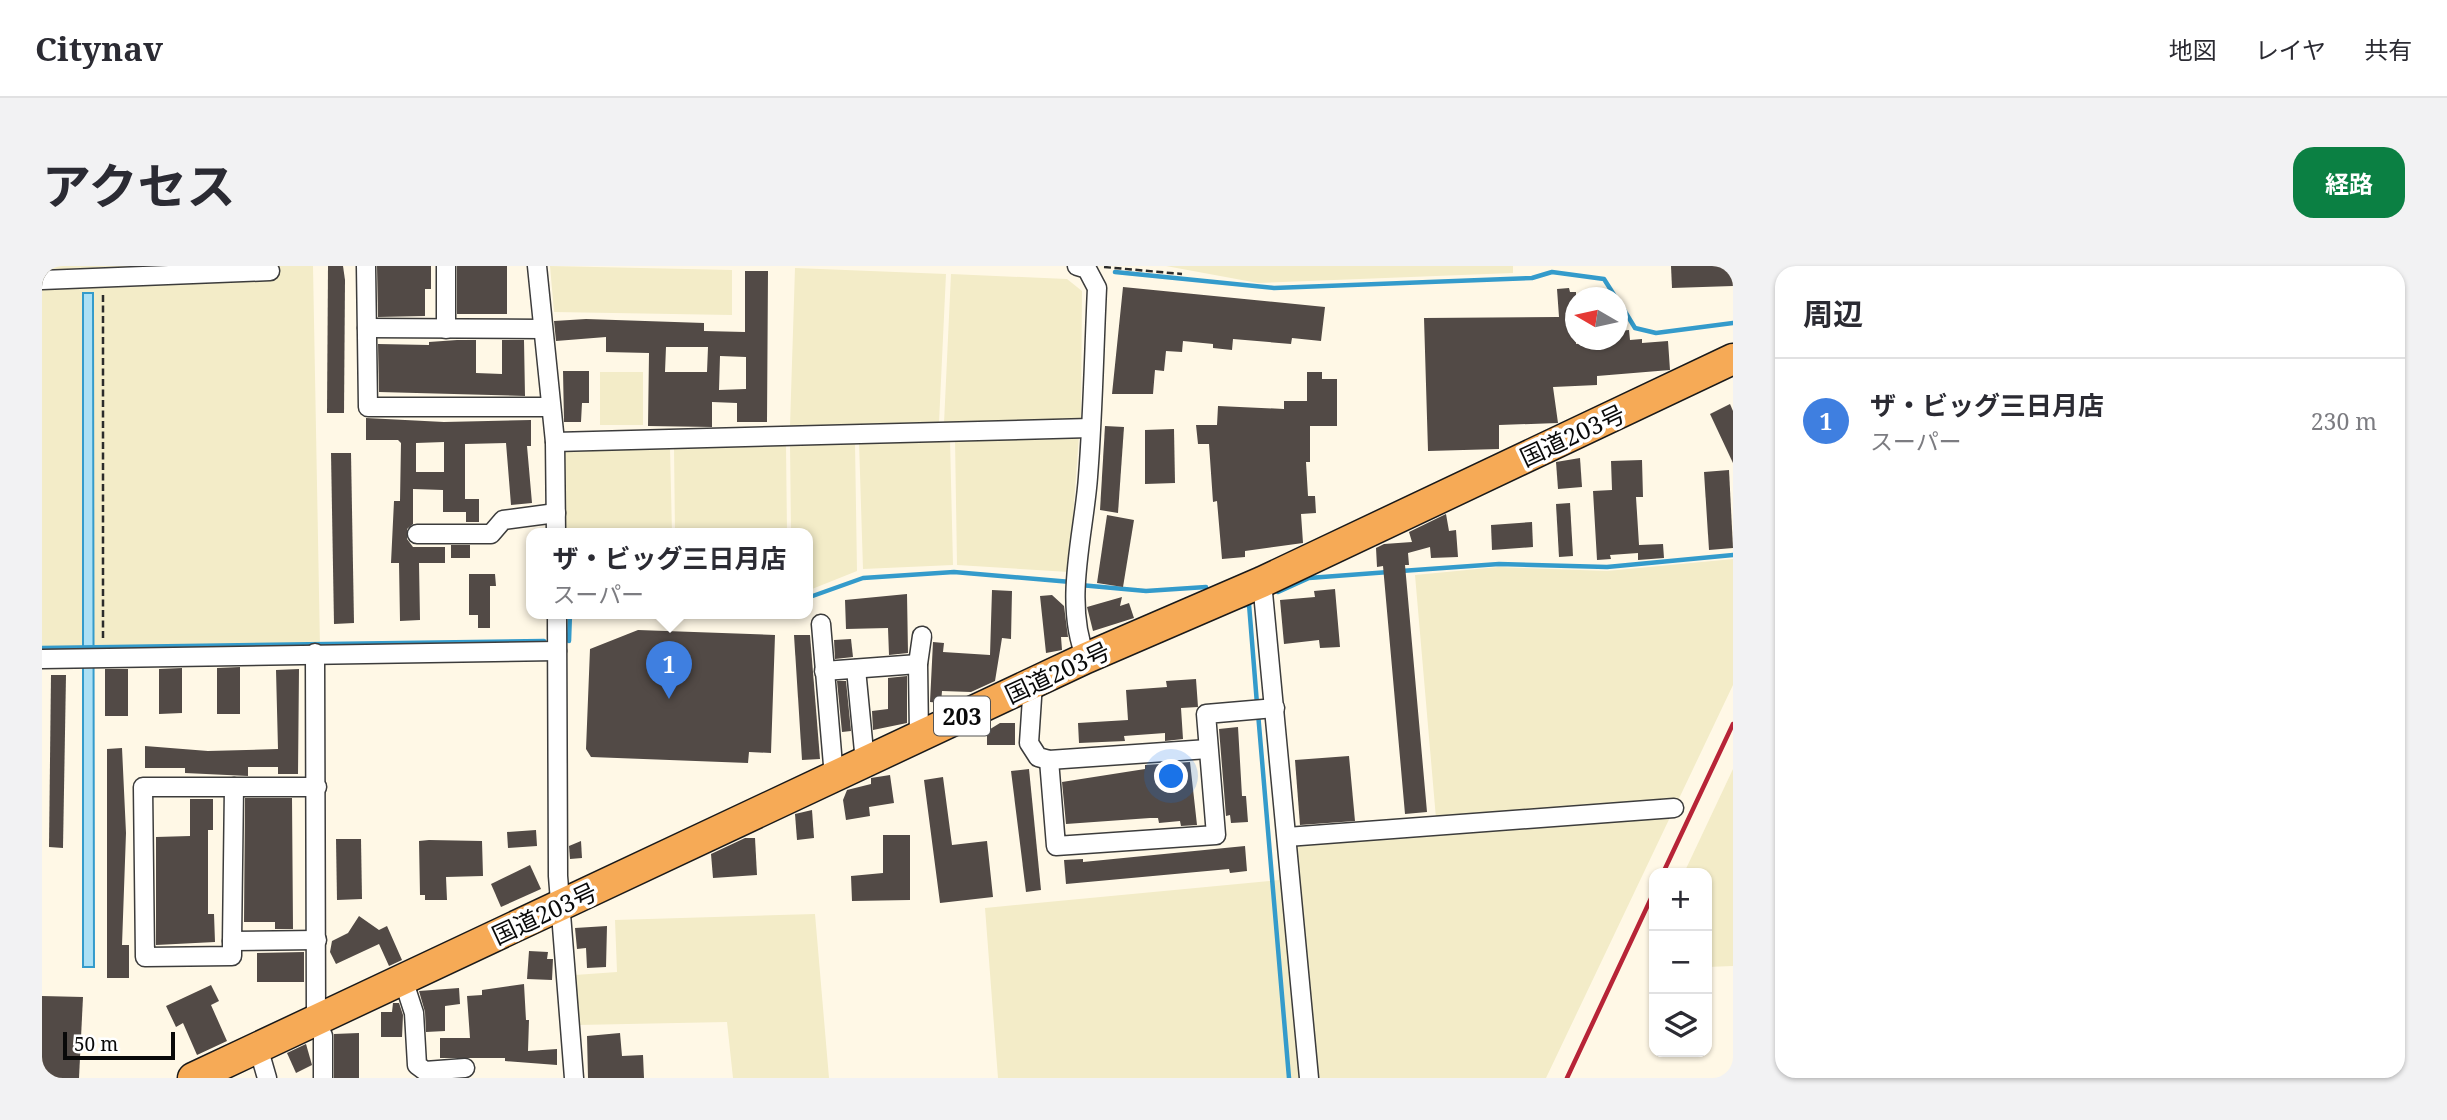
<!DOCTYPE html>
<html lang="ja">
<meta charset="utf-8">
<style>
body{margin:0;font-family:"Noto Serif","Noto Sans JP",serif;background:#f2f2f3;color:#2b2b33}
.controls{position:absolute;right:21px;bottom:21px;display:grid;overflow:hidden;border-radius:14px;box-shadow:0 2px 5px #0004}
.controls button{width:63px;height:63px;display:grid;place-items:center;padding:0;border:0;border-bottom:2px solid #e1e1e2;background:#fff;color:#2b2b33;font:35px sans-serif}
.compass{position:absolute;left:1523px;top:21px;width:63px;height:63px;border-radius:50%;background:#fff;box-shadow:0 2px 5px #0004;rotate:279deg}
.scale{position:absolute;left:21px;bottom:18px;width:112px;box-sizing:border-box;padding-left:7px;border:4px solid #090909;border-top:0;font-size:19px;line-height:24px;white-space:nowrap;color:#090909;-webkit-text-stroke:5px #fff;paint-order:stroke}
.you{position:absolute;left:1130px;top:511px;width:24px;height:24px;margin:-18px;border:5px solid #fff;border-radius:50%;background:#1a73e8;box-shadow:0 0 0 10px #1a73e833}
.badge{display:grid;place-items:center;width:46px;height:46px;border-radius:50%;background:#0b8043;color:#fff;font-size:23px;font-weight:700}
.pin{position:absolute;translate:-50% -58px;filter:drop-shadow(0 2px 4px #0008)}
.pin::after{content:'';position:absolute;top:37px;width:24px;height:21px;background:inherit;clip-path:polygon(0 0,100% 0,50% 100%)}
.popup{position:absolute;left:484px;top:262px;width:287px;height:91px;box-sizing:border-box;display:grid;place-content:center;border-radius:14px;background:#fff;filter:drop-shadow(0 2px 5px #0005);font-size:23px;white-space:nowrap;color:#7c7c81}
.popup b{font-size:26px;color:#2b2b33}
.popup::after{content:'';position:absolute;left:50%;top:100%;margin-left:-14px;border:14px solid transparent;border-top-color:#fff}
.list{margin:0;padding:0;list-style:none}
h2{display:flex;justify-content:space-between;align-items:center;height:91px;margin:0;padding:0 28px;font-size:30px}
h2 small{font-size:23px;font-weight:400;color:#7c7c81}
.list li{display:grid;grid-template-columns:46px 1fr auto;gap:21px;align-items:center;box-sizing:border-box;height:126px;padding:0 28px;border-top:2px solid #e1e1e2}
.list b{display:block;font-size:26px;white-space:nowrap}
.list p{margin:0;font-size:23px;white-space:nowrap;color:#7c7c81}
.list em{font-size:23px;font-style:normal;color:#7c7c81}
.icon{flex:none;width:38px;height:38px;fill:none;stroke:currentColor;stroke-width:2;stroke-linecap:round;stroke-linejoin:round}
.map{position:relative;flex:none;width:1691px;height:812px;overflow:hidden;border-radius:21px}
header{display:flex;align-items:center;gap:42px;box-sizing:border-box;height:98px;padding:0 35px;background:#fff;border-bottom:2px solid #e1e1e2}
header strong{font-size:33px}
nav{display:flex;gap:38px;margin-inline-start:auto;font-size:24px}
.intro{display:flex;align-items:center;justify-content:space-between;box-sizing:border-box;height:168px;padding:0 42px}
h1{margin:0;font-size:49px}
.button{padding:18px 32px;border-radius:21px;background:#0b8043;color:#fff;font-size:24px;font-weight:700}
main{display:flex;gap:42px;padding:0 42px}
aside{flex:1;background:#fff;border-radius:21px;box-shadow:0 2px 5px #0004}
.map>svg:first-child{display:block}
</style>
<header>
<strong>Citynav</strong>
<nav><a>地図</a><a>レイヤ</a><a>共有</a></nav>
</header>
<div class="intro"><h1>アクセス</h1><a class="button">経路</a></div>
<main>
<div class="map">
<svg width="1691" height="812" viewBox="0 0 1691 812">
<rect width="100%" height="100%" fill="#fff8e6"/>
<!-- farmland -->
<g fill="#f3ecc8">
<path d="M0,0h271l7,381 -278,4z"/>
<path d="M508,0l182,4v45l-178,-3z"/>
<path d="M1124,0h347v7l-255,10z"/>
<path d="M753,2l151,6 -7,149 -149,3z"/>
<path d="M909,8l116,5 15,12 -1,129 -137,3z"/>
<rect x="558" y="106" width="43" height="53"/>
<path d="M1037,170l-10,136 -112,-7 -2,-126z"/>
<path d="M908,173l3,126 -90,4 -4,-127z"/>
<path d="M813,176l2,129 -50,20v-58h-16l-1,-89z"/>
<path d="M744,178l1,89h-112l-1,-85z"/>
<path d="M628,182l2,85h-107l-3,-82z"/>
<path d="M1691,293v126l-187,393h-548l-13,-170 294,-28v-34l158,-16 -22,-255 83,-8 109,4z"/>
<path d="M1691,503v197l-26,1v-94h-23z"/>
<path d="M773,648l14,164h-96l-6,-56 -149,3 -3,-50 42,-3 -2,-52z"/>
</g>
<!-- water -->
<path fill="#ace0f5" stroke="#349bcb" stroke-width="2" d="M41,27h10l1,674h-11z"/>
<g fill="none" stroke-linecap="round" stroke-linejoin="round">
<!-- stream -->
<g stroke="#349bcb" stroke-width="4.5">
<path d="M1073,6l159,16 258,-10 20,-6 52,7 12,19"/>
<path d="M1576,34l17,28 21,5 77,-10"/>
<path d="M1359,305l98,-7 108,3 126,-12"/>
<path d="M1038,319l66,6 60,-4"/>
<path d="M1236,326l31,-14 80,-6"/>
<path d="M765,332l56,-20 91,-6 117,10"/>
<path d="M1200,340l7,-2 8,100"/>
<path d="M527,375l1,-28"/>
<path d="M0,382l502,-7"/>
<path d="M1216,447l31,365"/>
</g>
</g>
<!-- building -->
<g fill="#524a46" fill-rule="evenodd">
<path d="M286,0h15l2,14 -1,133h-17z"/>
<path d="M335,0h54v23h-6v27l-47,1z"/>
<rect x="415" y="0" width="50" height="48"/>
<path d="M1629,0h62v20l-61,2z"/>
<path d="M703,5h23l-1,151h-30v-19l-25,-1v25l-64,-1 1,-73 -43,-1v-15l-50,4 -2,-20 32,-2 118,4v8l41,1zM624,81h42l-1,25h-42zM678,90l26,1v32l-27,1z"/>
<path d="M1081,21l202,20 -4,34 -29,-3 -1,6 -58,-5 -1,11 -19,-2v-4l-30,-3 -1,11 -16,-1 -2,20 -9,-1 -2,24h-41z"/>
<path d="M1527,22l1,4h6v52l42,-4v-9l11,-1 1,10 12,-1v4l26,-2 2,29 -73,6v9l-44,2 5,36 -59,2v24l-71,2 -4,-133 135,-1 -2,-28z"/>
<path d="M415,74h19v33l26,1v-34h22l1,56 -146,-4 -1,-48 51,1v-3z"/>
<path d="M521,105h26v32h-7l-1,19h-17z"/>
<path d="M1265,106h15v7h15v47h-27v36h-4l2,34h7l1,17 -15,1 2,29 -58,8v6l-23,2 -5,-58 -4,1 -4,-58h-11l-2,-19h21l1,-19 66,3v-8h23z"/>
<path d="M1688,138l3,7v52l-23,-49z"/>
<path d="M324,152l78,4 87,-2v26h-4l5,57 -21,2 -5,-62 -41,1v55h14v23h-13v-10h-23v-22l-30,-1v35l-6,5v10l6,8h32v16h-26l1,57 -20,1 -1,-58h-8l3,-62h6l1,-58 -3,-3h-32zM402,176v30h-28v-29z"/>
<path d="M1063,160l19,1 -6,86 -18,-3z"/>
<path d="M1132,163l1,54 -30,1v-54z"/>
<path d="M289,187h20l3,170 -20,1z"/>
<path d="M1538,192l2,29 -24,2 -2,-27z"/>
<path d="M1600,194l1,37h-7l3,48 24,-1 1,14 -26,2v-7l-28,2 1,4 -14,1 -4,-69 19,-1 -1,-29z"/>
<path d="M1687,204l4,78 -24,2 -5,-78z"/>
<path d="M1528,237l3,53 -14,1 -3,-53z"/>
<path d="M1404,248l3,17 7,-1 2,27 -27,1 -1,-11 -22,6 1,12h-4l22,247 -22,2 -22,-248 -6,1 -1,-19 8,-4 28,-2 -3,-10z"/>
<path d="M1065,249l27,5 -11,67 -26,-4z"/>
<path d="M1490,256l1,25 -41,3 -1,-25z"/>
<rect x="409" y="279" width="19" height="13"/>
<path d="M427,308h26l1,12h-6v42h-12v-13h-9z"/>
<path d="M1293,323l5,58 -20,1 -1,-8 -35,4 -4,-44 35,-3 -1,-6z"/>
<path d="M950,324l20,1 -1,48 -9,-1 -7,43 -24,11 -29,-1 -1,12 -11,-1 3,-60 11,1 -1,9 47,3z"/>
<path d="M865,328l1,59 -19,2 -1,-27 -42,1 -1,-29z"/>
<path d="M1010,329l12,11 4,31h-7l1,13 -16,3 -6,-57z"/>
<path d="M1080,331l-2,9 9,-3 5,15 -41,13 -6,-24z"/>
<path d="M596,364l137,5 -4,118 -22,-1 -1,11 -157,-6 -5,-8 4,-100z"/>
<path d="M752,369h16l10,124 -18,1z"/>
<path d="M809,373l2,18 -18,2 -1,-19z"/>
<path d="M198,401v47h-23v-46z"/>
<path d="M140,402v45l-23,1v-45z"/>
<rect x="63" y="403" width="23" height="47"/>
<path d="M257,403l-1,105h-20v-7h-30v9l-63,-3v-5h-40v-22l63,5 70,-2 -2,-79z"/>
<path d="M9,409h15l-3,173 -14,-1z"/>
<path d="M865,410v47l-34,7 -1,-19 16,-2v-31z"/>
<path d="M1154,413l2,28 -17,1 2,31 -18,2v-8l-41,3 1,5 -46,2 -1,-20 50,-3 -2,-30 41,-3 -1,-6z"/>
<path d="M795,415h9l5,50 -9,1z"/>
<path d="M958,457h15v22h-28v-14z"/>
<path d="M1196,461l4,69h4l2,26 -17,1 -1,-8 -4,1 -7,-87z"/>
<path d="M80,482l4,85 -4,112h7v33h-22v-229z"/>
<path d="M1307,490l6,65 -55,4 -5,-65z"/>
<path d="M1148,496l7,63 -16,1 -1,-5 -21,2 -1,-5h-8l-84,6 -4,-42 83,-13v-4z"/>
<path d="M987,503l12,121 -15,2 -15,-121z"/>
<path d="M848,509l4,28 -25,4 1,9 -24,4 -3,-20 4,-10 24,-6v-6z"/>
<path d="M901,511l9,68 35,-4 6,56 -53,6 -16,-123z"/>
<path d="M203,532h47l1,131h-18v-7h-31z"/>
<path d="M148,533h23v31h-5v84h6l1,28 -59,3v-108l34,-1z"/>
<path d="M770,544l2,28 -17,2 -2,-26z"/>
<path d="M494,564l1,16 -29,2 -1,-16z"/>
<path d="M841,569h27v65l-58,1 -1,-25 32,-3z"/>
<path d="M703,572h10l2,37 -44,3 -2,-24z"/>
<path d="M294,573h25l1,60 -25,1z"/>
<path d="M387,574l53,1 1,35 -37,1 1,23h-22v-5h-5l-1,-54z"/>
<path d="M539,575l1,17 -12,1 -1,-13z"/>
<path d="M1203,580l2,25 -17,2 -1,-4 -163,15 -2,-24 19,-1v3z"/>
<path d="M488,599l11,24 -40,18 -10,-23z"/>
<path d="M317,650l20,14 8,-4 15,34 -13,6 -10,-22 -43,20 -6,-12 2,-11 16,-8z"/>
<path d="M565,660l-1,41 -19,1 -1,-20 -9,1 -2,-21z"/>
<path d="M487,685l19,1 -1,7h6l-1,21 -25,-1z"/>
<path d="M262,686v30h-47v-29z"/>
<path d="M482,718l2,36h3l-1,31 29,-2v16l-52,-4v-3h-65v-20h30l-3,-42 15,-1v-5z"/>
<path d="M169,719l8,16 -8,4 16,36 -30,14 -14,-32 -7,4 -10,-21z"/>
<path d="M417,722l1,16 -15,2v25l-19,1 -1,-20 -6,-21z"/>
<path d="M0,730l41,1 -4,81h-37z"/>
<path d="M351,737h6l4,12 -1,22h-21v-25h11z"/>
<path d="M317,767v45h-25v-44z"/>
<path d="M578,767l2,23 21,-1 1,23h-56l-1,-42z"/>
<path d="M264,778l6,21 -16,8 -9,-20z"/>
</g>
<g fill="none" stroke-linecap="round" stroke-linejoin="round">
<defs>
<g id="minor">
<path d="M324,0l2,141h182"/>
<path d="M495,0l18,176 1,91"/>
<path d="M1035,0l10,3 10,19c-3,63 -4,126 -9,189 -4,57 -25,126 -2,181"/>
<path d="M0,14l228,-9"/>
<path d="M325,62l175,1"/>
<path d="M404,63v-63"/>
<path d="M513,176l535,-14"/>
<path d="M375,268h74l12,-14 53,-7"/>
<path d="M1220,316l47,496"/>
<path d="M515,347l1,263 16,202"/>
<path d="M779,358l13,153"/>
<path d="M273,387l1,367 7,16v42"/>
<path d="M0,393l515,-8"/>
<path d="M814,403l9,93"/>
<path d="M782,405l94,-7"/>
<path d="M991,417l-4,60 9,14 11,3 159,-11"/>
<path d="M877,470l-1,-72 4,-28"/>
<path d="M1007,494l7,86 160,-11 -10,-121 69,-6"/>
<path d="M192,521l-2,154 85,-1"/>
<path d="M1245,571l387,-29"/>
<path d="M190,675v15l-87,1 -2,-170h174"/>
<path d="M361,713l11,34 3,52 8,6 40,-3"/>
<path d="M216,781l9,31"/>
</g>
<path id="trunk" d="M151,812l893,-420 176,-76 471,-223"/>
</defs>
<!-- minor casing -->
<use href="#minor" stroke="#3c3c3c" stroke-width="21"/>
<!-- trunk casing -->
<use href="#trunk" stroke="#1a1a1a" stroke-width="33"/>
<!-- path -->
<g stroke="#2b2b2b" stroke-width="2.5" stroke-dasharray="7 3.5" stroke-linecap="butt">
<path d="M1062,1l78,7"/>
<path d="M61,29v346"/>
</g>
<!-- minor -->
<use href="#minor" stroke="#fff" stroke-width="18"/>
<!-- trunk -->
<use href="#trunk" stroke="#f6aa56" stroke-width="30"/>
<!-- rail -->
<g stroke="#b72437" stroke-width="4.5">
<path d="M1621,607l70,-149"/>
<path d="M1525,812l87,-186"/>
</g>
</g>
<g text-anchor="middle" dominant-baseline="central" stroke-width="7" stroke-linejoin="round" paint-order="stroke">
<!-- shield labels -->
<rect fill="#fff" stroke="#535353" stroke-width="2" x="892" y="430.5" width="56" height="39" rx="5"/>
<g font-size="23" font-weight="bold" fill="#090909">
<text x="920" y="450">203</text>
</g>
<!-- street labels -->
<g font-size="24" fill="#090909" stroke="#fff">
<text transform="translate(1530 169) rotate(-25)">国道203号</text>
<text transform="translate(1015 406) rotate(-25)">国道203号</text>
<text transform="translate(502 647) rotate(-25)">国道203号</text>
</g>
</g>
</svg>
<div class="controls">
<button>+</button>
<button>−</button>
<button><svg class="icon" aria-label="layers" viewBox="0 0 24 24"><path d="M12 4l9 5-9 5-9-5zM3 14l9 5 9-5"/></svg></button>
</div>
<svg class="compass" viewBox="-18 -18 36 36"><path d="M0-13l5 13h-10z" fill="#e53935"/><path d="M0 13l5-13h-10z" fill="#7c7c81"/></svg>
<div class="scale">50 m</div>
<div class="you"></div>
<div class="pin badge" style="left:627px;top:433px;background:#3f7fe0">1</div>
<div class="popup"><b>ザ・ビッグ三日月店</b>スーパー</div>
</div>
<aside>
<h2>周辺<small></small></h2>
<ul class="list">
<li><span class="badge" style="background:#3f7fe0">1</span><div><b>ザ・ビッグ三日月店</b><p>スーパー</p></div><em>230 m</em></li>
</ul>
</aside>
</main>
